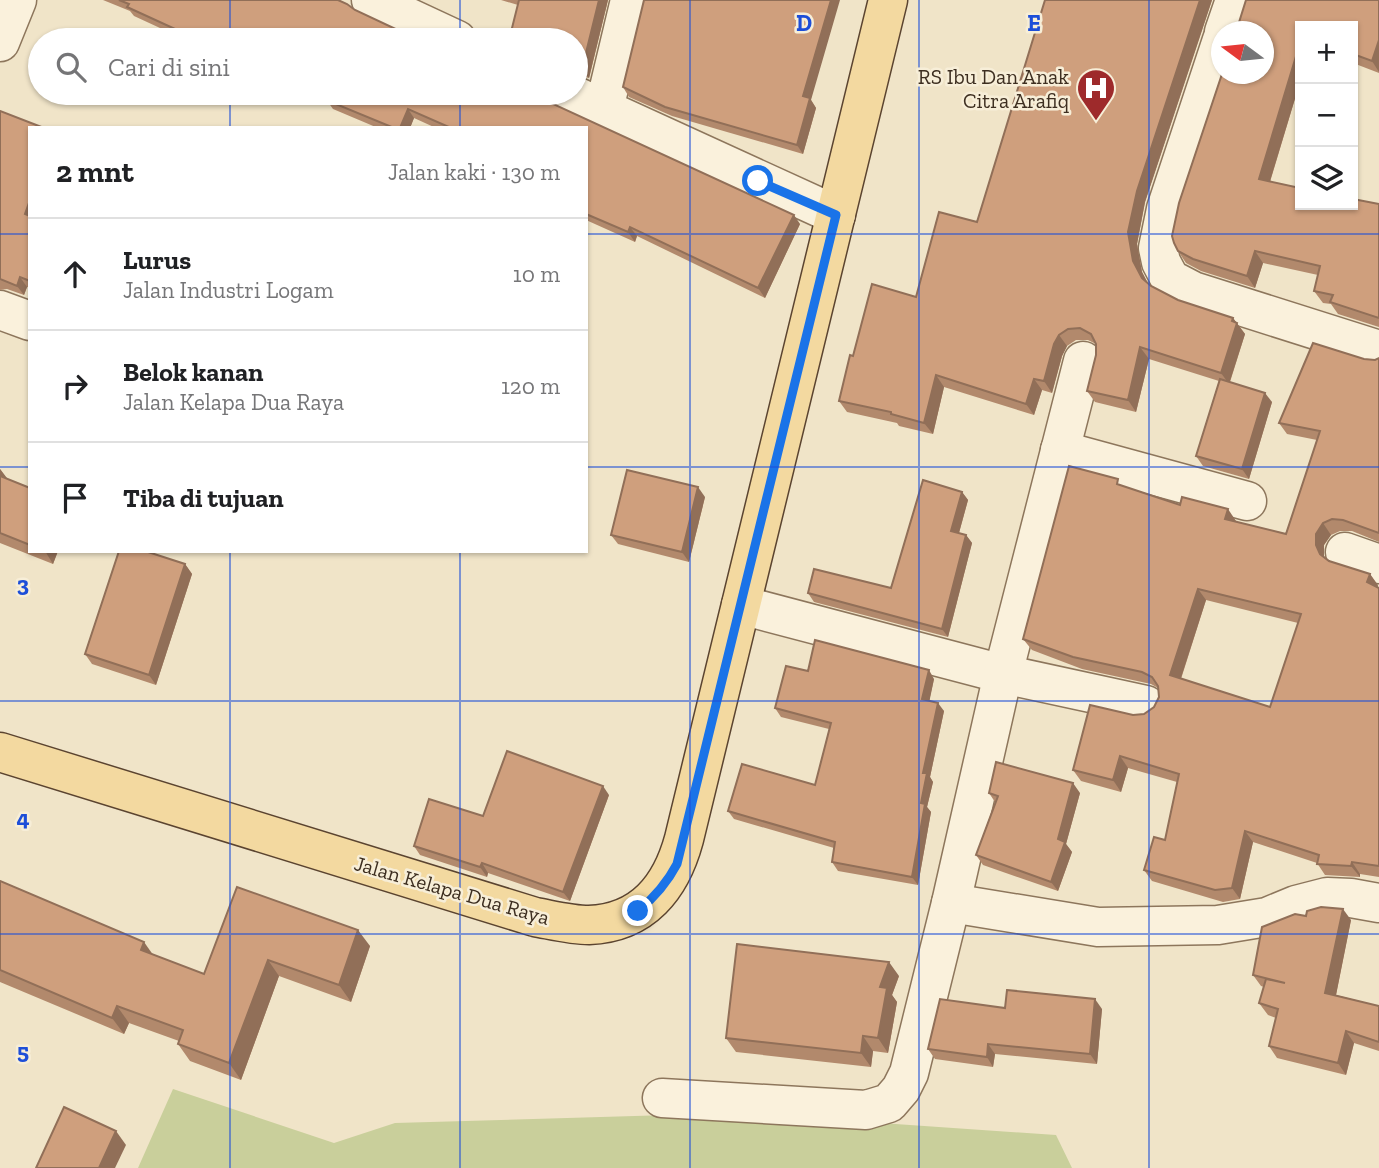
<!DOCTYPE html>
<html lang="id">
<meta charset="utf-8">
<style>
body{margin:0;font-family:"Zilla Slab",serif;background:#f2f2f2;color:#202124}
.controls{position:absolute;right:21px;top:21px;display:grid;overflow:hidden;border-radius:0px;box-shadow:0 2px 5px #0004}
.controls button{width:63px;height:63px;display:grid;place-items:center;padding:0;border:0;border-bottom:2px solid #e0e0e0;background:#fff;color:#202124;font:35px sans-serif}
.compass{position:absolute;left:1211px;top:21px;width:63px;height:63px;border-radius:50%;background:#fff;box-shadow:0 2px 5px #0004;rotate:285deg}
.stop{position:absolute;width:21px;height:21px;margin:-16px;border:5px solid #1a73e8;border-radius:50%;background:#fff}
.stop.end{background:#1a73e8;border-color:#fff;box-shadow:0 2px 7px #0008}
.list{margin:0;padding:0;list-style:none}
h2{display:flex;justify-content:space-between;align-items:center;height:91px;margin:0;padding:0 28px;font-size:30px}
h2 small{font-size:23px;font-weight:400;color:#757577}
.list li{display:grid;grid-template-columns:46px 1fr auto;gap:21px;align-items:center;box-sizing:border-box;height:112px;padding:0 28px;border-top:2px solid #e0e0e0}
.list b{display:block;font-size:26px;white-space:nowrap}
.list p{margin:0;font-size:23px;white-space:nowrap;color:#757577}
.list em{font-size:23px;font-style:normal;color:#757577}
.icon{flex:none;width:38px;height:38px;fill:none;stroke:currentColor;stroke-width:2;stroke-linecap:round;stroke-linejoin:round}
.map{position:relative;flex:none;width:1379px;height:1168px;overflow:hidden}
.search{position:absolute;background:#fff;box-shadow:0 2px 5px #0004;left:28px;top:28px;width:560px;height:77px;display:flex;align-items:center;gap:18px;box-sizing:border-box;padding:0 24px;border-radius:38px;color:#757577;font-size:26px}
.panel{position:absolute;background:#fff;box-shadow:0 2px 5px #0004;left:28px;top:126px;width:560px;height:427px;border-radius:0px}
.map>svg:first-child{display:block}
</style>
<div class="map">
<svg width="1379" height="1168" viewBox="0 0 1379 1168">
<rect width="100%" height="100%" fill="#f0e4c8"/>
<!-- green -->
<path fill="#c9cf9b" d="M173,1089l161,54 61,-20 341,-10 320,22 16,33h-934z"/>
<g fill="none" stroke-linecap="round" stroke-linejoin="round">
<defs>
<g id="minor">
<path d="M371,0l86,40"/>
<path d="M1224,32l11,-32"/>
<path d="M1222,40l-56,169 -8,39 3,14 9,17 23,12 186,59"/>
<path d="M0,42l17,-42"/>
<path d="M569,93l267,122"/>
<path d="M604,109l26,-109"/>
<path d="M0,310l30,11"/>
<path d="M1060,450l187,51"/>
<path d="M1345,552l34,12"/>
<path d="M741,605l262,69 143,31"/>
<path d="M951,903l147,24 120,-2 49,-8 29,-12 31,-8 24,1 28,5"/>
<path d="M662,1098l204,12 23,-7 12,-14 8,-16 42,-170 52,-229 80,-313"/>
</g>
<path id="major" d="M0,752l535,165c17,3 36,8 54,8 54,-2 82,-38 95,-86l204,-839"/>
</defs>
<!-- minor casing -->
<use href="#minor" stroke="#8d765c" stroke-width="41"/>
<!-- major casing -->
<use href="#major" stroke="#5b4430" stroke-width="41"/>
<!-- minor -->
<use href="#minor" stroke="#faf1dc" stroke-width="38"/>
<!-- major -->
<use href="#major" stroke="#f3d9a0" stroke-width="38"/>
</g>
<!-- wall -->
<g fill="#b2896c" fill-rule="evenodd">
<path d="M103,0h235l17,10 64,30h-233l-52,-24 -4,-5z"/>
<path d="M501,0h107l-19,78 -13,-4v-34l-58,-35z"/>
<path d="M1045,0h167l-67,202 -8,42 5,28 5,10 4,4 27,14 55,18 12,16 -15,48 42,20 -23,77 -46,-13 -7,-10 23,-75 -70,-22 -13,53 -41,-10 -8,-11 9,-36v-11l-8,-4h-12l-9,6 -5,10 -10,37 -10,-3 -8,25 -90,-28 -11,47 -34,-8 -2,-3 -50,-11 -8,-11 14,-45 63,-59 61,-75z"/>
<path d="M1246,0h133v73l-26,-10v-37h-53v56l-30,100 109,22v123l-41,-13 -7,-10 -8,-1 -9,-12 4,-16 -55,-12 -8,25 -54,-17 -15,-8 -8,-12z"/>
<path d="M623,87l188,13 5,8 -13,46 -131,-38 -43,-19z"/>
<path d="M306,93h242l1,7 4,4 247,120 -35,74 -128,-62 -2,6 -49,-22v-92h-150l-22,-10 -4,10h-32l-45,-19 -5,-7z"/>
<path d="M0,111l30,17v160l-3,-1 -3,8 -17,-6 -7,1z"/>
<path d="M1379,358v184l-27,-11h-12l-9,4 -7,10v12l5,4 41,13 9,14v289l-19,-3v3l-35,-2 -8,-12 -64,-21 -13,57 -17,3 -71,-21 -8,-11 21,-30 12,-58 -49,-14 -7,24 -40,-11 -8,-11 60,-55 11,-1 10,-7 5,-10 -1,-9 -7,-4 -69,-15 -50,-19 -9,-11 100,-153 57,19 56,16v1l50,12 31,-94 -30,-6 -8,-11 85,-64 11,1zM1206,600l92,23 -28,84 -89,-28z"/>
<path d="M0,469l7,10 23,9v63h28l-5,13 -53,-21z"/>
<path d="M962,492l6,8 -9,33 7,2 6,8 -24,94 -134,-35 -6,-9 83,-5z"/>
<path d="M705,497l-16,65 -71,-18 -7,-9z"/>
<path d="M185,564l7,10 -36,111 -64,-21 -7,-10z"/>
<path d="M808,671l126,8 -5,22 15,10 -14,66 3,5 -6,25 4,5 -13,73 -80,-14 -6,-9 2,-14 -100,-29 -6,-8 87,-26 14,-56 -48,-12 -6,-9z"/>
<path d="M989,793h91l-14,51 6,8 -14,39 -75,-26 -7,-10 19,-53z"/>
<path d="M609,795l-39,106 -82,-28 -1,4 -67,-22 -6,-9 69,-30z"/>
<path d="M0,881l152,74 52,19 33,-87 133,59 -19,56 -72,-26 -38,104 -51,-19 -12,-17 1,-3 -50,-18 -5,11 -124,-52z"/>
<path d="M1351,920l-15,75 43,11v45l-25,-8 -8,32 -69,-17 -8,-12 7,-28 -8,-3 -9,-12 5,-16 -3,-1 -8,-11z"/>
<path d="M899,976l-7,19 5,7 -9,51 -15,-2 -2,16 -135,-15 -10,-14z"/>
<path d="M1005,1008l97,1 -5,55 -102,-10 -2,13 -58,-8 -7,-10z"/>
</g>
<!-- shaded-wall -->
<g fill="#916f58">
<path d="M599,0h9l-19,78 -7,-9z"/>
<path d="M831,0h9l-29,100 5,8 -13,46 -6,-9 6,-49z"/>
<path d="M1200,0h12l-67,202 -8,42 5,28 9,17 -9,-11 -9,-17 -5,-29 9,-41z"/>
<path d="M1379,40v32l-7,-11z"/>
<path d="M1300,43v39l-33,109 -8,-12z"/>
<path d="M408,109l6,9 -4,10h-10z"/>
<path d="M30,200v21l-5,-7z"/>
<path d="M794,215l6,9 -35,74 -7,-10z"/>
<path d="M630,227l7,9 -2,6 -7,-10z"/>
<path d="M1255,251l8,12 -8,25 -8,-12z"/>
<path d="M20,277l7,10 -3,8 -7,-9z"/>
<path d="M1233,318l12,16 -16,50 -8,-11z"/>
<path d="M1059,335l8,11 -5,10 -10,37 -8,-12 10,-37z"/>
<path d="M1140,347l9,12 -13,53 -8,-12z"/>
<path d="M936,375l8,12 -11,47 -9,-11z"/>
<path d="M1034,379l8,11 -8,25 -8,-11z"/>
<path d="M1265,393l7,9 -23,77 -7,-10z"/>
<path d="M0,469l10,13 -10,-4z"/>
<path d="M698,487l7,10 -16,65 -7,-10z"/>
<path d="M962,492l6,8 -11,40 -6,-9z"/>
<path d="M1228,509l8,12 -3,10 -8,-12z"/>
<path d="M1323,523l8,12 -7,10v12l-4,-3 -4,-9v-11z"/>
<path d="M966,535l6,8 -24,94 -6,-8z"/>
<path d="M45,551h13l-5,13z"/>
<path d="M185,564l7,10 -36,111 -7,-10z"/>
<path d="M1370,574l8,11 -3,9 -8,-12z"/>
<path d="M1198,589l8,11 -28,87 -8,-12z"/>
<path d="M929,670l5,9 -6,29 -6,-9z"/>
<path d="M938,703l6,8 -14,66 3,5 -6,25 4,5 -13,73 -6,-8 11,-104z"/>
<path d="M1120,756l8,12 -7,24 -8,-12z"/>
<path d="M1073,783l7,10 -14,51 6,8 -14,39 -7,-9 7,-43z"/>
<path d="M603,786l6,9 -39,106 -7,-9z"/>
<path d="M1245,831l8,11 -13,57 -8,-11z"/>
<path d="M1352,862l8,12v3l-9,-11z"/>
<path d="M482,863l6,10 -1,4 -7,-10z"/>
<path d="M1343,909l8,11 -17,85 -9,-12z"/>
<path d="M358,930l12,16 -19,56 -12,-17z"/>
<path d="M144,942l12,17 -15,-9z"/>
<path d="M268,960l11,16 -38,104 -12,-17z"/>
<path d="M889,962l10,14 -7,19 5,7 -9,51 -10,-15 2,-51z"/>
<path d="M1095,999l7,10 -5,55 -7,-10z"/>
<path d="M117,1006l12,17 -5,11 -12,-16z"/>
<path d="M1346,1031l8,12 -8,32 -8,-12z"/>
<path d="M863,1036l10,15 -2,16 -10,-14z"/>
<path d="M988,1044l7,10 -2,13 -6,-10z"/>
<path d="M116,1131l10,14 -11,23h-16z"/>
</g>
<!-- building -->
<g fill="#cf9f7d" stroke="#916f58" stroke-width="2" fill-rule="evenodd">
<path d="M119,0h219l9,4 8,6 64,30h-220l-72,-33 2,-3z"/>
<path d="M519,0h80l-17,69 -6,-2v-27h-67z"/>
<path d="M644,0h187l-28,96 7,2 -13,47 -132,-38 -42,-20z"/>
<path d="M1045,0h155l-63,191 -9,41 5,29 9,17 9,8 27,14 55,18 -1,3 5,2 -16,50 -81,-26 -12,53 -41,-9 9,-36v-11l-5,-10 -11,-6 -12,1 -9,6 -5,9 -10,37 -10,-2 -8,25 -90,-29 -12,48 -33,-9v-2l-52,-11 11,-46 3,1 19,-72 44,13 23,-85 38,10z"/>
<path d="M1246,0h133v40l-7,21 -19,-7v-28h-53v17l-41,136 41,9v17h53v-6l26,5v114l-49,-16 3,-7 -19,-4 6,-25 -65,-15 -8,25 -54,-17 -15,-8 -4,-8 -2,-7 7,-33 43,-129h42v-42h-28z"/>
<path d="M322,93h221l1,3 9,8 241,111 -36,73 -128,-61 -2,5 -42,-18v-86h-135l-43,-19 -8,19h-6l-68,-28 2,-5z"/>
<path d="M0,111l44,17h-14v72l-5,14 5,2v65l-10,-4 -3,9 -17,-7z"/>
<path d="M1313,343l51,16 11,1 4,-2v175l-36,-13 -11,-1 -9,4 -7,11v11l4,9 9,7 41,13 -3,8 12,6v278l-27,-4 -1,4 -34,-2 2,-9 -74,-24 -13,57 -17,2 -71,-20 10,-33 11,3 14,-66 -59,-18 -7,24 -40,-10 17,-65 43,10 11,-1 10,-7 5,-10 -1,-11 -6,-9 -10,-5 -69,-15 -50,-18 46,-173 49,13 -1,5 63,21 2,-8 46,12 -3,10 61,15 34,-103 -41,-8zM1198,589l103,25 -31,93 -100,-32z"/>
<path d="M1220,379l45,14 -23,76 -46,-13z"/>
<path d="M627,470l71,17 -16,65 -71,-17z"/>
<path d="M0,476l30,12v57l-30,-12z"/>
<path d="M923,480l39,12 -11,39 15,4 -24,94 -134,-36 6,-24 77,19z"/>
<path d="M119,551h26l40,13 -36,111 -64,-21z"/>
<path d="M815,640l114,30 -7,29 16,4 -15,70h4l-6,30 4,1 -13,73 -80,-15 3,-20 -107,-31 14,-47 73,21 16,-62 -56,-15 11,-42 22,5z"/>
<path d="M507,751l96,35 -40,106 -81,-29 -2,4 -66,-21 15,-47 54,17z"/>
<path d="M996,762l77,21 -15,56 7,3 -14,40 -75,-27 22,-59 -9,-3z"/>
<path d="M0,881l144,61 -3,8 63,24 33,-87 121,43 -19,55 -71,-25 -39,103 -51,-19 5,-14 -66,-24 -5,12 -112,-48z"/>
<path d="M1321,907l22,2 -18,84 54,13v36l-33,-11 -8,32 -69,-17 9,-37 -19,-6 7,-24 19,4 -32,-8 9,-48 33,-13 11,2 1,-5z"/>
<path d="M737,944l152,18 -9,25 7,1 -9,50 -15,-2 -2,17 -135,-15z"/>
<path d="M1007,990l88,9 -5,55 -102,-10 -1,13 -59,-8 12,-50 65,9z"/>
<path d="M64,1107l52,24 -17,37h-63z"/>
</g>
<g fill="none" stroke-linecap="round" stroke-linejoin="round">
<!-- route -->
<path stroke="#1a73e8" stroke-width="9" d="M638,911c17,-14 29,-28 39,-47l159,-649 -78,-34"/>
</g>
<!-- grid -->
<path fill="none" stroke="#1d4ed8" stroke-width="2" stroke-opacity="0.55" d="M230,0v40M460,0v40M690,0v1168M919,0v1168M1149,0v1168M230,93v35M460,93v35M0,234h30M586,234h793M0,467h30M586,467h793M230,551v617M460,551v617M0,701h1379M0,934h1379"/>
<!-- icons -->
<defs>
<symbol id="hospital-pin" viewBox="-11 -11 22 30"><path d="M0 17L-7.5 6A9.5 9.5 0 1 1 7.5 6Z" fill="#9e2a2b" stroke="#f7eed8"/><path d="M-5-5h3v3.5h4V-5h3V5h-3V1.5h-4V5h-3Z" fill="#fff"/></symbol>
</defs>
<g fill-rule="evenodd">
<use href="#hospital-pin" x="1074" y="66" width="44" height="60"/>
</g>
<g text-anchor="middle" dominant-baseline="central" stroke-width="5" stroke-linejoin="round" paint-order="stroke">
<!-- poi labels -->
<g font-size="21" fill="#3d2e20" stroke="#f7eed8" text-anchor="end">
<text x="1069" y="76">RS Ibu Dan Anak<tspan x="1069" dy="24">Citra Arafiq</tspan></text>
</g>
<!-- street labels -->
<g font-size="21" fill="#3d2e20" stroke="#f7eed8">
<text transform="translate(452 890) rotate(16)">Jalan Kelapa Dua Raya</text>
</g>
</g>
<g font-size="23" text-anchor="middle" font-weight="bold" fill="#1d4ed8" stroke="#f7eed8" stroke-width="5" stroke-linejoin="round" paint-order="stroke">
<text x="804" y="31">D</text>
<text x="1034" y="31">E</text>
<text x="23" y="592">3</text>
<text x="23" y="826">4</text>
<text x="23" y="1059">5</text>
</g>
</svg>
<div class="controls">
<button>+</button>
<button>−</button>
<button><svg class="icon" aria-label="layers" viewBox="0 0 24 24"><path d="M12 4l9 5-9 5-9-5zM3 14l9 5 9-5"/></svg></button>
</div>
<svg class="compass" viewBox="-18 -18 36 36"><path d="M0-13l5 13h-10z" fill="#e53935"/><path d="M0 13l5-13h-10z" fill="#757577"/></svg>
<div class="stop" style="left:758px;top:181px"></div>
<div class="stop end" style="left:638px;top:911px"></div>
<div class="search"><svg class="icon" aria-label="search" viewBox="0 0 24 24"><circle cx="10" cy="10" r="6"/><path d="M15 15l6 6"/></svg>Cari di sini</div>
<section class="panel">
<h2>2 mnt<small>Jalan kaki · 130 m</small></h2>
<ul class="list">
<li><svg class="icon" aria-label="ahead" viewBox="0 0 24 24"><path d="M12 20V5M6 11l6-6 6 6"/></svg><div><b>Lurus</b><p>Jalan Industri Logam</p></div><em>10 m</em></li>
<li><svg class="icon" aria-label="right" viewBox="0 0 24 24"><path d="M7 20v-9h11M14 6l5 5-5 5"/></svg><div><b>Belok kanan</b><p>Jalan Kelapa Dua Raya</p></div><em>120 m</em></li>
<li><svg class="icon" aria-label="arrive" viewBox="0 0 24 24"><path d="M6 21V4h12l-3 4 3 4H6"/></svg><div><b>Tiba di tujuan</b></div></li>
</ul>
</section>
</div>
